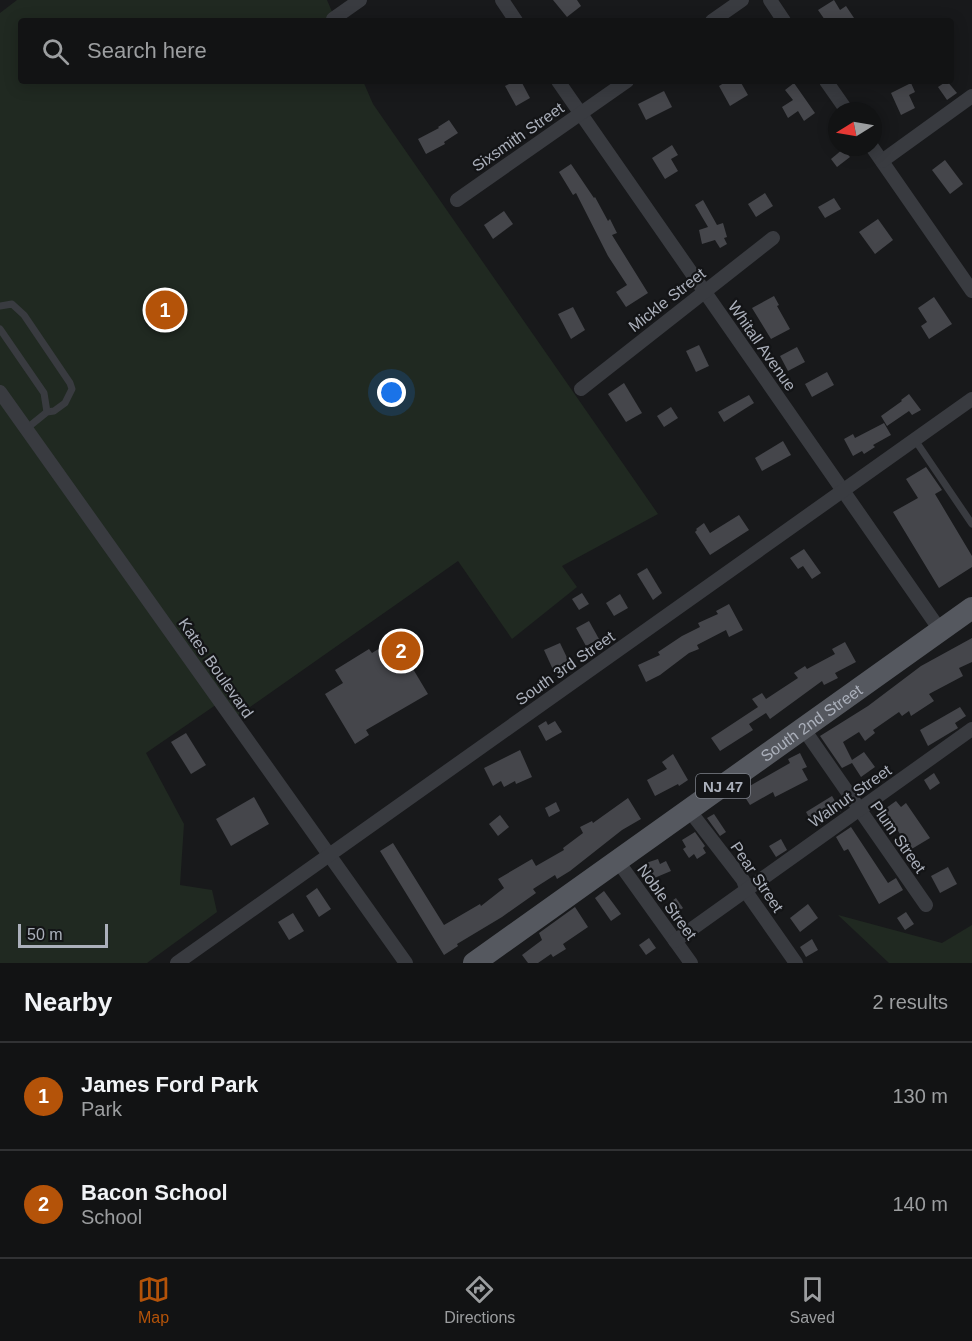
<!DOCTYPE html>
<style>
body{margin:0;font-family:Arial,sans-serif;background:#1f2022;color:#f1f3f6}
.compass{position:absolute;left:828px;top:102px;width:54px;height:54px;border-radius:50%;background:#121314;box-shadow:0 3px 15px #0003;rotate:259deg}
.scale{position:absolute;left:18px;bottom:15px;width:90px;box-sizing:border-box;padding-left:6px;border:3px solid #abb0bb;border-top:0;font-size:16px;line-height:21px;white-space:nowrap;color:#abb0bb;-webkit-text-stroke:4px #131416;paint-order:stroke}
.you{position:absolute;left:392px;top:393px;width:21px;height:21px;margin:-15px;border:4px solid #fff;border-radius:50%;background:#1a73e8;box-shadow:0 0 0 9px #1a73e833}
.badge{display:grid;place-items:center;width:39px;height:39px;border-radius:50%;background:#b45309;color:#fff;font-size:20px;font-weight:700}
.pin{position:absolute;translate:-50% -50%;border:3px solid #fff;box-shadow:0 2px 6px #0006}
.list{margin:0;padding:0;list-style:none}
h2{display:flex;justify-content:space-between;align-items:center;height:78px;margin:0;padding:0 24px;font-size:26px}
h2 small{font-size:20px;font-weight:400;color:#9c9ea0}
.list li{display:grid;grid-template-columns:39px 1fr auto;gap:18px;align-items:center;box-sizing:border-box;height:108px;padding:0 24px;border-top:2px solid #313234}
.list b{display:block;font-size:22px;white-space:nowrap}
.list p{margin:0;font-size:20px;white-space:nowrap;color:#9c9ea0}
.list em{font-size:20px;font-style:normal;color:#9c9ea0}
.icon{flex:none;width:33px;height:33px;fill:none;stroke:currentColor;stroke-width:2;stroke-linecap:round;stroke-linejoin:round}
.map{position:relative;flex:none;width:972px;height:963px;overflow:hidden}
.search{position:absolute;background:#121314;box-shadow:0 3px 15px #0003;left:18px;right:18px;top:18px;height:66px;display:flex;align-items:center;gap:15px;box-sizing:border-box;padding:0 21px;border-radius:6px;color:#9c9ea0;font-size:22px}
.sheet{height:294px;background:#121314}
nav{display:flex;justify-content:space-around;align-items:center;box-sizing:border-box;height:84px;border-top:2px solid #313234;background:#121314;font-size:16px;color:#9c9ea0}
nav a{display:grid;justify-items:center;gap:3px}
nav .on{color:#b45309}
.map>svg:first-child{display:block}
</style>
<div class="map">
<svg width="972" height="963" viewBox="0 0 972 963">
<rect width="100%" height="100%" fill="#18191b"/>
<!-- green -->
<g fill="#202921">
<path d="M17,0h310l9,21h-315v60h342l10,23 285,410 -96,52 15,21 -65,52 -54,-78 -225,158 -13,-17 -74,51 38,71 -4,61 32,5 5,22 -70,51h-147v-950z"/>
<path d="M838,915l104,28 30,-18v38h-83z"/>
</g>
<!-- building -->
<g fill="#45464b">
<path d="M553,0h24l4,6 -14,11z"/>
<path d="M834,0l6,10 6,-4 10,15h-33l2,-1 -7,-10z"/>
<path d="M515,81h6l9,17 -14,8 -11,-20z"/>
<path d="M727,81h13l8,14 -18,11 -11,-20z"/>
<path d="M947,81l10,12 -10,7 -9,-13z"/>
<path d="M794,83l21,30 -11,8 -6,-10 -10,7 -6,-11 11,-7 -8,-10z"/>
<path d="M911,83l4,9 -6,3 6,13 -14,7 -10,-22z"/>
<path d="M664,91l8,16 -26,13 -8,-16z"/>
<path d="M449,120l9,13 -14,9 1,2 -19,10 -8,-15 21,-11 -1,-1z"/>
<path d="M672,145l6,10 -7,4 7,12 -13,8 -13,-21z"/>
<path d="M843,149l7,8 -13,10 -6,-8z"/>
<path d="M945,160l18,24 -13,10 -18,-24z"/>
<path d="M571,164l23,34 1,-1 13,24 2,-2 7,14 -5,2 36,58 -22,14 -10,-15 11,-7 -19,-29 -32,-63 -3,2 -14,-23z"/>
<path d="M765,193l8,13 -17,11 -8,-13z"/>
<path d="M834,198l7,11 -16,9 -7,-11z"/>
<path d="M703,200l14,25 6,-2 4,14 -3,1 3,6 -7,4 -5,-8 -13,4 -3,-14 9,-3 -13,-22z"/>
<path d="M504,211l9,13 -20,15 -9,-14z"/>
<path d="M878,219l15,21 -18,14 -16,-22z"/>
<path d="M774,296l5,9 -2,1 13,23 -19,10 -19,-31z"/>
<path d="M934,297l18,27 -23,15 -8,-13 6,-4 -9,-14z"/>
<path d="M573,307l12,23 -14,9 -13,-25z"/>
<path d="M699,345l10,21 -13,6 -10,-21z"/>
<path d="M797,347l8,15 -17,9 -8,-15z"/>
<path d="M827,372l7,13 -22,12 -7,-13z"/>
<path d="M624,383l18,30 -16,9 -18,-28z"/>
<path d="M909,394l12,16 -9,5 -3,-4 -22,15 -6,-10 21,-15 -1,-1z"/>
<path d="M749,395l5,8 -30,19 -6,-10z"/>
<path d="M671,407l7,11 -14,9 -7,-11z"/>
<path d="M884,423l7,12 -18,10 2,2 -11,7 -2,-3 -9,5 -9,-17 9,-5 2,4z"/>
<path d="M783,441l8,14 -29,16 -7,-13z"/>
<path d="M926,467l16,23 -7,4 37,62v11l-33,21 -46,-76 25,-14 -12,-19z"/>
<path d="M739,515l10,15 -39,25 -15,-23 2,-2 -1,-1 8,-6 6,10z"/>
<path d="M804,549l17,24 -9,6 -9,-13 -5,3 -8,-11z"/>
<path d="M647,568l15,25 -9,7 -16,-26z"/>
<path d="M582,593l7,11 -10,6 -7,-11z"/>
<path d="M620,594l8,14 -14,8 -8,-13z"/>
<path d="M729,604l14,26 -14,7 -3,-7 -29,15 2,4 -10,4 -29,22 -14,7 -8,-17 22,-10 -2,-3 24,-16 18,-9 -2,-4 20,-9 -2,-3z"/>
<path d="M589,621l10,18 -13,7 -10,-18z"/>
<path d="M972,638v24l-13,6 4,8 -34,18 5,7 -23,15 -2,-5 -7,5 -3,-4 -26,18 2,3 -10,8 -6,-9 -16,10 9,18 12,-8 11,15 -14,10 -9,-14 -10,5 -22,-32 48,-30 53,-40z"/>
<path d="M395,639l33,55 -62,36 3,5 -14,9 -30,-50 18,-11 -8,-13 34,-21 3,4z"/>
<path d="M845,642l11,20 -21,11 3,5 -14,7 -2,-4 -52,38 -4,-6 -17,11 4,6 -33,21 -9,-13 47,-31 -6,-8 10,-6 4,6 32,-21 -4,-5 11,-7 2,3 28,-15 -3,-5z"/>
<path d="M560,643l11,23 -16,8 -11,-24z"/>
<path d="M960,707l6,9 -11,7 3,5 -30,18 -8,-16z"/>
<path d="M546,721l2,4 7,-4 7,11 -16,9 -8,-15z"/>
<path d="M186,733l20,32 -15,9 -20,-32z"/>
<path d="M520,750l12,27 -16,7 -1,-3 -11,6 -3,-6 -8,5 -9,-18z"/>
<path d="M800,753l7,14 -5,2 6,11 -33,17 -2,-5 -23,13 -9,-14 49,-28 -2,-4z"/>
<path d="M673,754l15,26 -9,6 -1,-2 -23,12 -8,-16 20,-11 -5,-7z"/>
<path d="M934,773l6,10 -10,7 -6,-10z"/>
<path d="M832,796l9,15 -26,17 -9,-16z"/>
<path d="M254,797l15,27 -38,22 -15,-27z"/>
<path d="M628,798l13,21 -19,11 -52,41 -13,8 -2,-4 -22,14 3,4 -34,24 -45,27 1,2 -14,9 -64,-104 13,-8 51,82 36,-21 1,2 23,-18 -6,-9 34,-20 4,7 28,-16 -1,-2 20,-15 -3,-6 12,-6 1,2z"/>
<path d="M896,801l5,6 5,-4 24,35 -20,12 -15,-24 -2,1 -11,-16z"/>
<path d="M556,802l4,9 -11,6 -4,-9z"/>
<path d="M714,814l12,18 -6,4 -13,-18z"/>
<path d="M500,815l9,12 -11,9 -9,-12z"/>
<path d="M851,827l37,56 8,-5 7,12 -24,14 -31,-55 -4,2 -8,-14z"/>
<path d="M695,832l10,14 -2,2 3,5 -9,6 -3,-5 -5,4 -6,-9 3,-2 -4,-7z"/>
<path d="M781,839l6,11 -11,7 -7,-11z"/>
<path d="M658,859l2,5 6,-3 5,10 -19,8 -6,-16z"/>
<path d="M948,867l9,17 -17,9 -9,-17z"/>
<path d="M317,888l14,21 -12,8 -13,-21z"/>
<path d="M604,891l17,23 -10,7 -16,-23z"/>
<path d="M676,898l7,10 -11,8 -7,-10z"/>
<path d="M808,904l10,14 -18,14 -10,-14z"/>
<path d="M575,907l13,20 -25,17 3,5 -13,8 -2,-3 -13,9h-10l-6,-8 20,-15 -3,-7z"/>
<path d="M906,912l8,12 -9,6 -8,-12z"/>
<path d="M293,913l11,18 -15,9 -11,-18z"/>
<path d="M649,938l7,10 -10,7 -7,-10z"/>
<path d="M812,939l6,11 -12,7 -6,-10z"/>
</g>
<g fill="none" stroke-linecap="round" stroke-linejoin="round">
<!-- lane -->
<g stroke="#393b40" stroke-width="7">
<path d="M0,306l12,-2 12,11 46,68 2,6 -7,14 -11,8 -7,1 -21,17"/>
<path d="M0,329l44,64 3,19"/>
<path d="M915,440l57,84"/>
</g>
<!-- street -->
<g stroke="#393b40" stroke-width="14">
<path d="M502,0l14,21"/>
<path d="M770,0l14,21"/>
<path d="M333,19l27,-19"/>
<path d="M712,21l30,-21"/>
<path d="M558,81l382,549"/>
<path d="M826,81l21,30"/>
<path d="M872,147l100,144"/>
<path d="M882,161l90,-65"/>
<path d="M457,200l170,-119"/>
<path d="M581,389l192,-151"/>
<path d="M0,392l406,571"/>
<path d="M803,728l123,177"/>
<path d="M689,810l54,70 6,16 47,67"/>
<path d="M617,860l74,103"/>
<path d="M675,941l297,-212"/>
<path d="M177,963l795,-564"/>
</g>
<!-- primary -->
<path stroke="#55585f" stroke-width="22" id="s1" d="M474,963l498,-355"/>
</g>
<g text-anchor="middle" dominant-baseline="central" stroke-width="4.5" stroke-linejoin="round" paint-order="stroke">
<!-- shield labels -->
<rect fill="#131416" stroke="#7d818a" stroke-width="1.5" x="696" y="774" width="54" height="24" rx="4.5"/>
<g font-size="15" font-weight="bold" fill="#abb0bb">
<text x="723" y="786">NJ 47</text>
</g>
<!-- street labels -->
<g font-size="16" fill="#abb0bb" stroke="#131416">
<text transform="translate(518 137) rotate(-35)">Sixsmith Street</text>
<text transform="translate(667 300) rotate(-38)">Mickle Street</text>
<text transform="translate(762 346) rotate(55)">Whitall Avenue</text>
<text transform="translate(216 668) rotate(55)">Kates Boulevard</text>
<text transform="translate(565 668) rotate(-35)">South 3rd Street</text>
<text stroke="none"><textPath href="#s1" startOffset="414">South 2nd Street</textPath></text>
<text transform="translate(850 796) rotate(-35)">Walnut Street</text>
<text transform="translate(898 837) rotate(55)">Plum Street</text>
<text transform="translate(757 877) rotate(56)">Pear Street</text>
<text transform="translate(667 902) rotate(54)">Noble Street</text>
</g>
</g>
</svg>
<svg class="compass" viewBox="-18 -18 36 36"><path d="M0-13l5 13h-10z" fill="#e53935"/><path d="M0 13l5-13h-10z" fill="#9c9ea0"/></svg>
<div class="scale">50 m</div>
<div class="you"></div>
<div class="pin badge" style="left:165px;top:310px">1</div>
<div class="pin badge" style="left:401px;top:651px">2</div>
<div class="search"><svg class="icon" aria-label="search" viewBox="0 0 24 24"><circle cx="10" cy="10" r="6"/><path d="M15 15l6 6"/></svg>Search here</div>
</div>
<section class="sheet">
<h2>Nearby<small>2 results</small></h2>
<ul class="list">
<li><span class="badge">1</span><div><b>James Ford Park</b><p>Park</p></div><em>130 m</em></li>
<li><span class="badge">2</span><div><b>Bacon School</b><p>School</p></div><em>140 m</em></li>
</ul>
</section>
<nav>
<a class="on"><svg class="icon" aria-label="map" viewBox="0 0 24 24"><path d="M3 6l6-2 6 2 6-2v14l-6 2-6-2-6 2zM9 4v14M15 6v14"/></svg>Map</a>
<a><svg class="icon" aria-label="directions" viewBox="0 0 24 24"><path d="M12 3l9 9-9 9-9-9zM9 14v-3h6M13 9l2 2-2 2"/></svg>Directions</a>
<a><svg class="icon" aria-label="saved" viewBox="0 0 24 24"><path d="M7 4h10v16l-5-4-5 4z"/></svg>Saved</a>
</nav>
